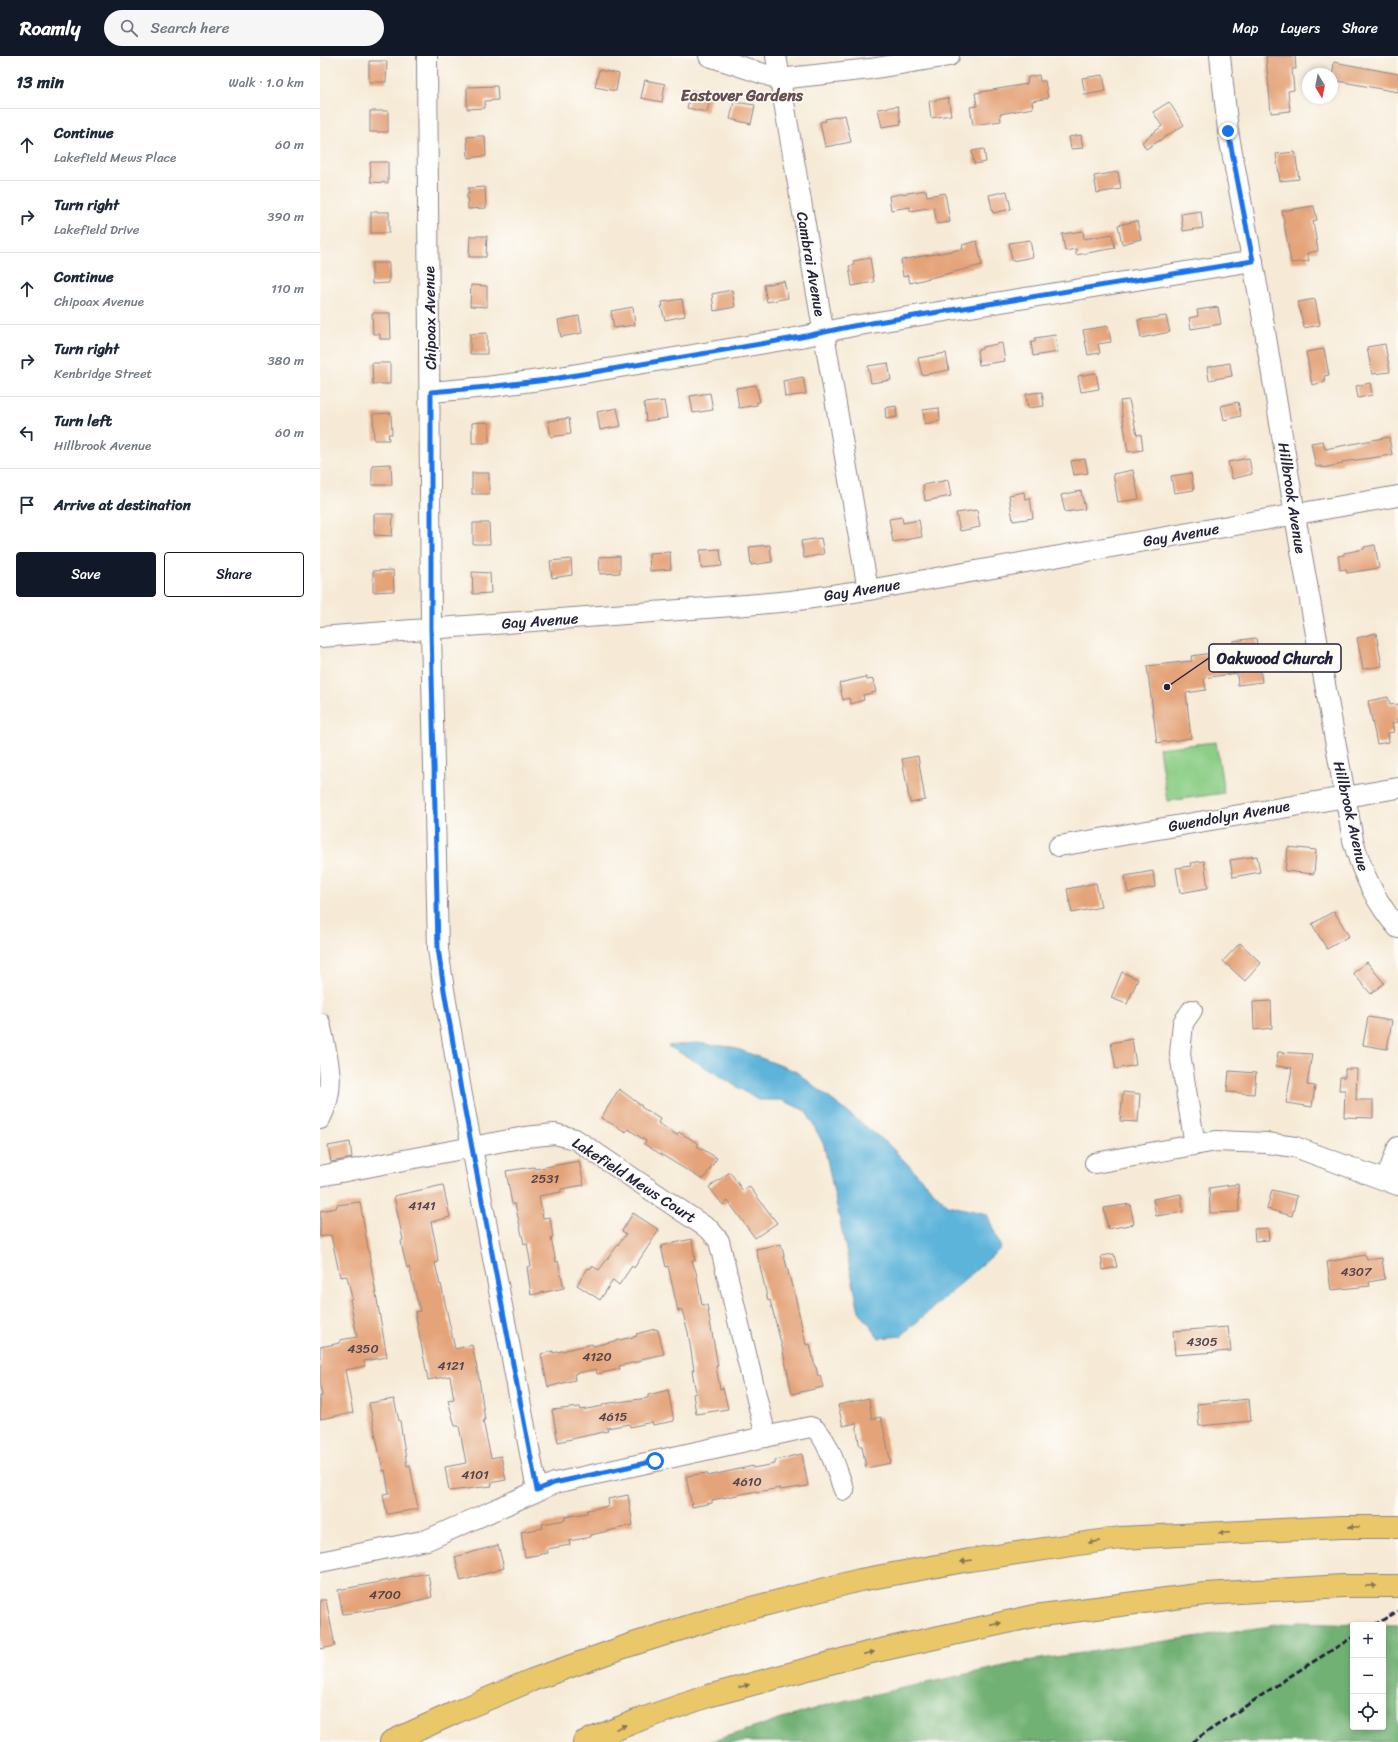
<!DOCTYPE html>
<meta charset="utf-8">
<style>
body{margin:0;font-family:Sriracha,sans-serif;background:#f6f6f7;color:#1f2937}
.controls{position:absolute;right:12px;bottom:12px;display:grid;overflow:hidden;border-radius:4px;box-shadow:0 2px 6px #0003}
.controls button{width:36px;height:36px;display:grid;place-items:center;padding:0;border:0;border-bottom:1px solid #e0e1e3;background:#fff;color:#1f2937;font:20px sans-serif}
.compass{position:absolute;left:982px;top:12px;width:36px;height:36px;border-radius:50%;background:#fff;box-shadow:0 2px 6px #0003;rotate:170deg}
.stop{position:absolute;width:12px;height:12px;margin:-9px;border:3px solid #1a73e8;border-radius:50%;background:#fff}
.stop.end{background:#1a73e8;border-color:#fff;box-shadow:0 1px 4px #0008}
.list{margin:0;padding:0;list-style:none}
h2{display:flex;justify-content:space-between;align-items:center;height:52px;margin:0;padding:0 16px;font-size:17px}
h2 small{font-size:13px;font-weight:400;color:#747a83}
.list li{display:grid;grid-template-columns:26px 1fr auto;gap:12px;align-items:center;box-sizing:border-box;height:72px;padding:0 16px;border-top:1px solid #e0e1e3}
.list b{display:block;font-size:15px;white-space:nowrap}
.list p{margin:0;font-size:13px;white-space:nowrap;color:#747a83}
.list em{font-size:13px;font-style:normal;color:#747a83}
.actions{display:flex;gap:8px;padding:12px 16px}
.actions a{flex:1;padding:9px 0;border:1px solid #111827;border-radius:4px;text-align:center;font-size:14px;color:#111827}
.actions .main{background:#111827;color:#fff}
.icon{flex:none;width:22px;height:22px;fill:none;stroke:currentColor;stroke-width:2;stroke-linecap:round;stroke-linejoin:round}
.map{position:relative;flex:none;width:1078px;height:1686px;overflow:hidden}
header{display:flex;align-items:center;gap:24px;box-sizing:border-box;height:56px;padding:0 20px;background:#111827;color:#fff}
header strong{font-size:19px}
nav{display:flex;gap:22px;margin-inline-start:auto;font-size:14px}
.search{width:280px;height:36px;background:#f6f6f7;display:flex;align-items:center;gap:10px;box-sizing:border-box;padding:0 14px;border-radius:22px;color:#747a83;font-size:15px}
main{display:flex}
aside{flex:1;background:#fff}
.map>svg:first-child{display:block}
</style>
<header>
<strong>Roamly</strong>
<div class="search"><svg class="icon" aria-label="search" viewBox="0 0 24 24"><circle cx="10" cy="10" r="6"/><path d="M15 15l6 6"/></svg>Search here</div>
<nav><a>Map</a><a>Layers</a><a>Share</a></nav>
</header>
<main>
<aside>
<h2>13 min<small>Walk · 1.0 km</small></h2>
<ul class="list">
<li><svg class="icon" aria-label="ahead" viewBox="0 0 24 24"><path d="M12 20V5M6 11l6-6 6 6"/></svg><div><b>Continue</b><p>Lakefield Mews Place</p></div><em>60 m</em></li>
<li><svg class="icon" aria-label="right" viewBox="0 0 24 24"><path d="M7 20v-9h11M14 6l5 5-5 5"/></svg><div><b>Turn right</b><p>Lakefield Drive</p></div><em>390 m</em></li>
<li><svg class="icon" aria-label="ahead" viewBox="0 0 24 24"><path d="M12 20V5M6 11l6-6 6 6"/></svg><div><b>Continue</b><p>Chipoax Avenue</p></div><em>110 m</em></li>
<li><svg class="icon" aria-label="right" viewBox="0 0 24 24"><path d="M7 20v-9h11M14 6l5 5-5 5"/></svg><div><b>Turn right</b><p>Kenbridge Street</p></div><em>380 m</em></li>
<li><svg class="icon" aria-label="left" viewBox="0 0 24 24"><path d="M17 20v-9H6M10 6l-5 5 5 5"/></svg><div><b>Turn left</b><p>Hillbrook Avenue</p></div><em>60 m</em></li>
<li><svg class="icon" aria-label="arrive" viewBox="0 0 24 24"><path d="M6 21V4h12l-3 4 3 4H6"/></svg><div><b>Arrive at destination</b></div></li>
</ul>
<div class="actions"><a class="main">Save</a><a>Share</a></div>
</aside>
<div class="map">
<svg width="1078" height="1686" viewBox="0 0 1078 1686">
<rect width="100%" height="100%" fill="#fdfcf7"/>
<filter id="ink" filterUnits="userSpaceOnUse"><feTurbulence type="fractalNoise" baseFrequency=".025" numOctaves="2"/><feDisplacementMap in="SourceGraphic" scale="8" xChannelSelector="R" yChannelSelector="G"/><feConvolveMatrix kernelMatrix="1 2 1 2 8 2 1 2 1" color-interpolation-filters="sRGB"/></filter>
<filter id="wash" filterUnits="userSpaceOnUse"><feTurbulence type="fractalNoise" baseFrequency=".012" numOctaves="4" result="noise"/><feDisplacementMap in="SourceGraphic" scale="16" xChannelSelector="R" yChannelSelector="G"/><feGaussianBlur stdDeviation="0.9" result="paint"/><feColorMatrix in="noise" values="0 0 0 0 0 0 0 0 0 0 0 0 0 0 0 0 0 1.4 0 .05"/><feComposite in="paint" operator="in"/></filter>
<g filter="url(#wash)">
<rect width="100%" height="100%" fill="#f6ead6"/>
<!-- green -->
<path fill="#8cce86" stroke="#577860" d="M896,686l8,51 -57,8 -8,-53z"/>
<!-- forest -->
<path fill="#71b173" stroke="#4a6a57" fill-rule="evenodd" d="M978,1566l100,3v117h-689l121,-38 197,-43zM1033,1569h30v102h-30z"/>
<!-- water -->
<path fill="#5db4da" stroke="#406b8a" d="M376,987l36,4 63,24 93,73 59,61 40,9 14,34 -100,88 -22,2 -20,-27 -35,-166 -18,-34 -24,-11h-24l-56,-35 -34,-19z"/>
<g id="blocks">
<!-- building -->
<g fill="#e4a378">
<path d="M946,0h29l1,13h-4l2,21 -6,1 2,20 -19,2z"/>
<path d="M49,5h18l-1,21h-17z"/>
<path d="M1014,6l64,12v18l-66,-12z"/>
<path d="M279,14l20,4 -3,17 -21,-4z"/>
<path d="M719,19l1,6h5l3,17 -16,3 1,7 -33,6 1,7 -28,4 -3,-18 7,-1 -2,-13 52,-9 1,-7z"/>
<path d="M783,19l3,16 -21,4 -3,-17z"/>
<path d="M325,24l20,4 -3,18 -21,-4z"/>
<path d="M177,30l1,14 -13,1v7l-18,1v-22z"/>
<path d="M371,34l20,5 -4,17 -20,-4z"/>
<path d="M628,42l3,17 -20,3 -2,-17z"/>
<path d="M414,46l21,3 -4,19 -21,-5z"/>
<path d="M849,46l15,23 -38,24 -4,-7 20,-16 -9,-14z"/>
<path d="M578,50l3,18 -19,3 -4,-18z"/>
<rect x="50" y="55" width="18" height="21"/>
<path d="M525,59l6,27 -26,5 -5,-25 6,-1 -1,-2z"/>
<path d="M761,79l2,13 -12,1 -2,-12z"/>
<path d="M159,80h6l1,20 -18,2 -1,-21z"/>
<path d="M664,93l2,13 -12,2 -2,-13z"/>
<path d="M975,96l4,27 -19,2 -4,-27z"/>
<path d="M50,106h18v21l-17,-1z"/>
<path d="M798,116l3,17 -24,4 -3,-17z"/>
<path d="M165,131l1,21 -18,1 -1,-15h2l-1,-6z"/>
<path d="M606,134l1,6 18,-3 5,29 -13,2 -3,-17 -24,4v-4l-19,3 -2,-14z"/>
<path d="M687,135l4,18 -18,4 -4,-18z"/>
<path d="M994,150l3,14 -4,1 5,30 -11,2 2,8 -18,2 -9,-52z"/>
<path d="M881,155l2,17 -20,3 -2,-17z"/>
<rect x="51" y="156" width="18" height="21"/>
<path d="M817,165l4,18 -19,5 -4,-19z"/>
<path d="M763,175l1,8 28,-5 3,14 -39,7v-6l-11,2 -3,-17z"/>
<path d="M150,180h17l-1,21h-17z"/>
<path d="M710,184l3,17 -21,4 -3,-18z"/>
<path d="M657,185l5,24 -72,18 -2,-8 -5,2 -2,-17 62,-11 -1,-4z"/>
<path d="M550,202l4,24 -22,4 -3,-20 5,-1 -1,-4z"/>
<path d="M52,207h17v20l-17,1z"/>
<path d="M464,225l4,17 -21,4 -3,-17z"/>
<path d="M151,229l16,1v21l-17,-1z"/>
<path d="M412,234l3,17 -21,4 -2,-17z"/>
<path d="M362,243l3,17 -20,4 -4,-14h2l-1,-4z"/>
<path d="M995,243l5,26 -16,3 -6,-26z"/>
<path d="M313,251l2,18 -21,3 -3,-17z"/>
<path d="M898,251l3,17 -30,5 -2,-11 9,-2 -1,-6z"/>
<path d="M52,257h18l1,26h-11v-5h-7z"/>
<path d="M259,260l3,17 -21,4 -3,-17z"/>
<path d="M846,260l4,16 -29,6 -3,-18z"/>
<path d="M788,270l3,16 -13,2 2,9 -12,2 -5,-25z"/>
<path d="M167,277v21h-17v-20z"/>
<path d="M735,279l3,17 -25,4 -2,-14h4v-4z"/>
<path d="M682,287l3,18 -26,4 -2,-15 5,-1v-2z"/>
<path d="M1065,288l5,28 -18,2 -5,-27z"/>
<path d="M1004,293l5,26 -5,1 1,6 -13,3 -6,-33z"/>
<path d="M626,297l3,17 -27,5 -4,-17z"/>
<path d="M52,307h18v21h-17z"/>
<path d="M568,307l3,17 -20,3 -3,-17z"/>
<path d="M910,307l2,13 -23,4 -2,-13z"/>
<path d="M776,317l3,16 -18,3 -3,-16z"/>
<path d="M483,321l3,17 -21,3 -2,-16z"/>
<path d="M1050,327l2,12 -14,3 -2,-12z"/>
<path d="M436,329l4,17h-3v3l-18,3 -3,-20z"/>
<path d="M722,336l2,14 -16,2 -2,-14z"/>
<path d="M390,337l3,17 -20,3 -3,-17z"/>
<path d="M809,344l8,35 4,-1 2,16 -15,2 -8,-51z"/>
<path d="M344,345l3,17 -21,3 -2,-18z"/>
<path d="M918,346l3,14 -17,4 -3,-14z"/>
<path d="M576,350l1,11 -11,2 -1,-11z"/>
<path d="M297,352l4,18 -21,4 -3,-18z"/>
<path d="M619,352l1,13 -15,3 -2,-14z"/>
<path d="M71,357l1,21h-4l1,6h-15l-1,-26z"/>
<path d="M249,362l2,16 -20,3 -3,-16z"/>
<path d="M163,366l6,1v20h-17v-20z"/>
<path d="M1069,381l3,18 -50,7 1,2 -21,4v-2l-6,1 -5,-24 12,-2 2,8z"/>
<path d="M929,402l3,16 -20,5 -4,-17z"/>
<path d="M765,403l3,14 -14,2 -3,-14z"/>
<path d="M71,408l1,21h-20v-20z"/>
<path d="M813,414l6,29 -21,3 -5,-28z"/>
<rect x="152" y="417" width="17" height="21"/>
<path d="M871,417l3,17 -20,3 -3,-17z"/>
<path d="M628,424l3,16 -26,5 -2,-16z"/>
<path d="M761,435l4,18 -20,3 -4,-17z"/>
<path d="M704,436l1,7 5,-1 3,20 -20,3 -4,-26z"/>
<path d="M657,454l3,17 -20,4 -4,-18z"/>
<path d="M54,458h19l-1,22 -18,-1z"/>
<path d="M582,461l1,6 16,-3 3,17 -29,5 -4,-23z"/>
<path d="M153,467h16l1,21h-17z"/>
<path d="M501,482l3,16 -20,4 -3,-17z"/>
<path d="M450,489l2,17 -21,3 -2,-18z"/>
<path d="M1055,489l4,23 -32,5 -1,-4 -6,1 -2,-14 6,-1v-2l20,-4v-2z"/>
<path d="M400,493l2,17 -21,2 -1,-18z"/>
<path d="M350,496l1,17 -21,2 -1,-18z"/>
<path d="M300,500v17l-20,1 -1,-17z"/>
<path d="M251,503l1,16 -20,3 -2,-17z"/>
<path d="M73,514l1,21 -21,1v-21z"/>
<path d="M152,516l18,1 1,20 -18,1z"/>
<path d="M1056,577l6,33 -19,3 -6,-31z"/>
<path d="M936,582l6,44 -24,3 -1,-12 -33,5 2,12 -20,3 5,45 -34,5 -10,-77 45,-5 -1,-5 43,-6 -1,-9z"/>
<path d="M546,621l1,3 6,-1 3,13 -13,3 1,5 -13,4 -2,-6 -6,2 -4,-17z"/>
<path d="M1068,641l2,8 8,-1v18l-6,1 2,9 -6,1 1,9 -12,2 -9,-43z"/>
<path d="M598,700l7,44 -15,3 -8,-44z"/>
<path d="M968,791l28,3 -2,24 -29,-3z"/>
<path d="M937,800l3,16 -27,5 -3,-17z"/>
<path d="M884,805l4,27 -28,5 -4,-25 15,-2 -1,-3z"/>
<path d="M833,815l2,16 -27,6 -3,-17z"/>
<path d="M776,827l5,24 -29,6 -5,-24z"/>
<path d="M1014,855l15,25 -22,13 -15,-25z"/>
<path d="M920,887l21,20 -16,18 -22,-20z"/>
<path d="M1047,906l17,21 -13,11 -18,-21z"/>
<path d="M802,916l16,7 -11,25 -16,-6z"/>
<path d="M951,945l1,27 -18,2 -1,-28z"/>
<path d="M1048,961l24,4 -5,28 -24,-4z"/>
<path d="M812,983l4,26 -20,4 -5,-26z"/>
<path d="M958,996l34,2 -5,31 8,1 -3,21 -26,-4 6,-35 -16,-2z"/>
<path d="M1025,1013h12l-1,31h17v18l-29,-1 1,-27h-6l1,-13h5z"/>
<path d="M909,1015l27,2 -2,21 -27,-2z"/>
<path d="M299,1033l23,17 -1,1 19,12 -2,4 19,12 2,-3 20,12 -2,2 20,12 -14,22 -59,-36 2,-3 -18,-12 -2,3 -25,-14z"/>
<path d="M803,1036l17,2 -2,28 -18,-1z"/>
<path d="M30,1086l2,16 -21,4 -3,-16z"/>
<path d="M259,1105l5,24 -23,4v3l-22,4 4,22 7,-1 3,21h-2l5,24 2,-1 6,27 -33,7 -4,-28 4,-1 -4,-23 -3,1 -9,-40h-3l-6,-33 28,-4 1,2z"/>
<path d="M410,1116l13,19 6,-5 28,37 -22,15 -27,-37 -5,4 -14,-18z"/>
<path d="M918,1128l1,28 -29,1 -1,-25z"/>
<path d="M123,1129l7,32 -19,5 5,24 2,16 -3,1 5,22 1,-1 14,65 17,-4 7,33 6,42 -2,1 8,37 10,-2 5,24 -11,2 -4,2 1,2 -43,5 -4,-24 21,-4 -7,-37h-4l-7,-26 6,-1 -4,-23 -22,4 -13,-68 5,-1 -11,-44 -2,1 -4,-16 -2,-11 2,-1 -9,-44z"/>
<path d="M952,1134l25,6 -5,20 -25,-7z"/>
<path d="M861,1138l2,18 -27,4 -3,-17z"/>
<path d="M40,1146l27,155 -23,4 1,5 -20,4 8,43 -33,6v-23h2l-2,-11v-38l20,-4v-3l17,-3 -7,-38 2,-1 -5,-22 -7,1 -9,-42 -11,2v-26l16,-3 1,-3z"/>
<path d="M810,1148l4,20 -26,5 -4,-21z"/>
<path d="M313,1157l26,17 -25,38 -2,-2 -13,19 -6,-5 -13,20 -23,-15 11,-17 2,1 2,-3 7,4 27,-36 -4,-3z"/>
<path d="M948,1172l1,12 -14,1 -1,-12z"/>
<path d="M372,1183l3,22h-3l4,11 6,33h5l11,61h-2l4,23 3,-1 5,21 -32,5 -3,-20 3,-1 -4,-23h2l-6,-38 -6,-22 -4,1 -10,-45 -2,1 -5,-21z"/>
<path d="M461,1188l11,43h1l13,58 4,-1 5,23h1l2,9 2,-1 3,12 -31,7 -9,-43 -13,-51 -2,1 -12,-52z"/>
<path d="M794,1198l3,13 -14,3 -2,-14z"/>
<path d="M1045,1199l2,5 15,-2 3,21 -16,3 1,4 -39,4 -4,-28z"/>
<path d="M908,1271l3,24 -56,4 -2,-24z"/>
<path d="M335,1273l3,1 6,24 -23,5v2l-22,5 1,3 -23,5 -1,-5 -22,5 1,6 -27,7 -7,-33 12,-3v2l39,-9 1,2 44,-10 -1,-2z"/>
<path d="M348,1334l6,31 -21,4 -1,-3 -22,5 -1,-3 -22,4 1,3 -50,11 -6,-32 28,-3 1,3 22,-4v-2l45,-6v-3z"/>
<path d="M549,1342l3,21 9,-2 10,46 -25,5 -4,-22h-2l-1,-3 -3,-20 -13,3 -5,-21z"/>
<path d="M74,1343l5,22h1l7,45 3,-1 8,44 -31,5 -4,-20 6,-1 -4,-23 -2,1 -14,-68z"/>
<path d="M929,1343l2,22 -52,5 -2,-22z"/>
<path d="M482,1398l6,32 -28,4v-2l-23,4v-1l-45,9v3l-20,4 -6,-31 21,-3 1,3 45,-10v2l22,-4v-4z"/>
<path d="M308,1439l5,30 -42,10v2l-22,4 1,4 -23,4 1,4 -23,4 -4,-25 22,-4 -1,-4 23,-4v-3l22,-4v-3l22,-4 -1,-7z"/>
<path d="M178,1489l6,23 -43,13 -6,-24z"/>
<path d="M108,1517l4,24 -44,11 -45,6 -5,-24z"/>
<path d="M0,1544h6l9,46 -15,3z"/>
</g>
</g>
</g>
<g filter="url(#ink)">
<use href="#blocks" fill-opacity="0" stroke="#8c8688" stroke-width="1"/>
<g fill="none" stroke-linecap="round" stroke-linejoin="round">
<defs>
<g id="minor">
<path d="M107,0l4,573 7,320 6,41 17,100 76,400"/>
<path d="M389,0l70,23 91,-10 79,-13"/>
<path d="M456,0l92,534"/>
<path d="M900,0l8,75 32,170 40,244 53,295c9,33 22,62 45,88"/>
<path d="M111,336l56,-5 60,-8 254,-42 52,-11 400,-65"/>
<path d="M0,581l426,-32 45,-4 83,-12 524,-93"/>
<path d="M739,790l339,-58"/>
<path d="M872,954l-9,13 -3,31 15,91"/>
<path d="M0,967c7,35 18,62 0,96"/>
<path d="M775,1107l121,-22 50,2 29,4 103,38"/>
<path d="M0,1120l205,-39 30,-3 20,5 135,91 9,11 47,196"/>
<path d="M1066,1124l12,-33"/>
<path d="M0,1506l107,-22 128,-57 255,-56c16,3 28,48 34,63"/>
</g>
<g id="highway">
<path d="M71,1686l63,-29 78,-33 95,-34 101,-32 132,-34 110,-20 150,-22 221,-11h57"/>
<path d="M264,1686l55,-22 69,-24 159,-43 167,-37 171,-22 138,-8h55"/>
</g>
</defs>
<!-- minor casing -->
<use href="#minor" stroke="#8c8688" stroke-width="22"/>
<!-- highway casing -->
<use href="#highway" stroke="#8c8688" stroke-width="24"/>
<!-- minor -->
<use href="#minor" stroke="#fff" stroke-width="20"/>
<!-- highway -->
<use href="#highway" stroke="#eac769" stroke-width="22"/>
<!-- rail -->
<g stroke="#22223b" stroke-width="3" stroke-dasharray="6 3" stroke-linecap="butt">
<path d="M1054,1569l24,-14"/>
<path d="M872,1686l100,-67 61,-38"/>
</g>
</g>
<!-- one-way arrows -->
<defs><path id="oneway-solid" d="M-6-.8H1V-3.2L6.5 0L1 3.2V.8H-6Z"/></defs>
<g fill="#867452">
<use href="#oneway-solid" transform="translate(1034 1471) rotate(-180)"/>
<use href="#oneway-solid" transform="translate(904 1477) rotate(177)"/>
<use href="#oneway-solid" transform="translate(774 1486) rotate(172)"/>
<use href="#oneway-solid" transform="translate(646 1505) rotate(170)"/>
<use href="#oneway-solid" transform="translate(1051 1530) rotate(1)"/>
<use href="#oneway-solid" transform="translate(676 1568) rotate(-13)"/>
<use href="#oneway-solid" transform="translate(549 1597) rotate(-13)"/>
<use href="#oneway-solid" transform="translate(424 1630) rotate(-15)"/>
<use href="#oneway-solid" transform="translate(301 1671) rotate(-22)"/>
</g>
</g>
<g fill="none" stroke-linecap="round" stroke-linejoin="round" filter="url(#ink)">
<!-- route -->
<path stroke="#1a73e8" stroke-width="5" d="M335,1405l-101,22 -17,7 -76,-400 -17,-100 -6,-42 -7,-320v-236l56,-5 60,-7 254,-43 52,-11 400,-65 -25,-130"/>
</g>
<g text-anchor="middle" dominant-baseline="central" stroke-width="3.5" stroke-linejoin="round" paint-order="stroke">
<!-- number labels -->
<g font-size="13" fill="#52424a">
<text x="225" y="1122">2531</text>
<text x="102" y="1149">4141</text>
<text x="1036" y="1215">4307</text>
<text x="882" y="1285">4305</text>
<text x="43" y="1292">4350</text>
<text x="277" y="1300">4120</text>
<text x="131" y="1309">4121</text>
<text x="293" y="1360">4615</text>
<text x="155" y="1418">4101</text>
<text x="427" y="1425">4610</text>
<text x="65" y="1538">4700</text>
</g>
<!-- street labels -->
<g font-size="15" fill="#22223b" stroke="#fdfcf7">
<text transform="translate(491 208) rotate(80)">Cambrai Avenue</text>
<text transform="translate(110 262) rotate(-91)">Chipoax Avenue</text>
<text transform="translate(972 442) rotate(81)">Hillbrook Avenue</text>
<text transform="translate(861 479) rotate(-10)">Gay Avenue</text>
<text transform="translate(542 534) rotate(-9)">Gay Avenue</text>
<text transform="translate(220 565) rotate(-4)">Gay Avenue</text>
<text transform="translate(909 760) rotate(-10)">Gwendolyn Avenue</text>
<text transform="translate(1031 760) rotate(77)">Hillbrook Avenue</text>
<text transform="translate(314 1124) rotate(33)">Lakefield Mews Court</text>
</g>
<!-- neighbourhood labels -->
<g font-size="16" font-weight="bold" fill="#664f50" stroke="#fdfcf7">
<text x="422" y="39">Eastover Gardens</text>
</g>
</g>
<!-- callouts -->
<path fill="none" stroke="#22223b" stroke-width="1.5" d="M847 631L889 602"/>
<circle fill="#22223b" stroke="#fdfcf7" stroke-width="1.5" cx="847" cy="631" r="4"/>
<rect fill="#fdfcf7" stroke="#22223b" stroke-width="1.5" x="889" y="588" width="132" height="28" rx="4"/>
<g font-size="16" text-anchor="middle" font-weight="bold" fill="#22223b">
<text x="955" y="608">Oakwood Church</text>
</g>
</svg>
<div class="controls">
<button>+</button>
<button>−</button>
<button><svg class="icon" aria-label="locate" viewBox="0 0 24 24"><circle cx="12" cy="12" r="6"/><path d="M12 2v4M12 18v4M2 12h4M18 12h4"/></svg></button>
</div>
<svg class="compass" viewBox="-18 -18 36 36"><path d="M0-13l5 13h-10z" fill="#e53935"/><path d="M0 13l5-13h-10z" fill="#747a83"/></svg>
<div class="stop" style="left:335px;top:1405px"></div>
<div class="stop end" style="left:908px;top:75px"></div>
</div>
</main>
